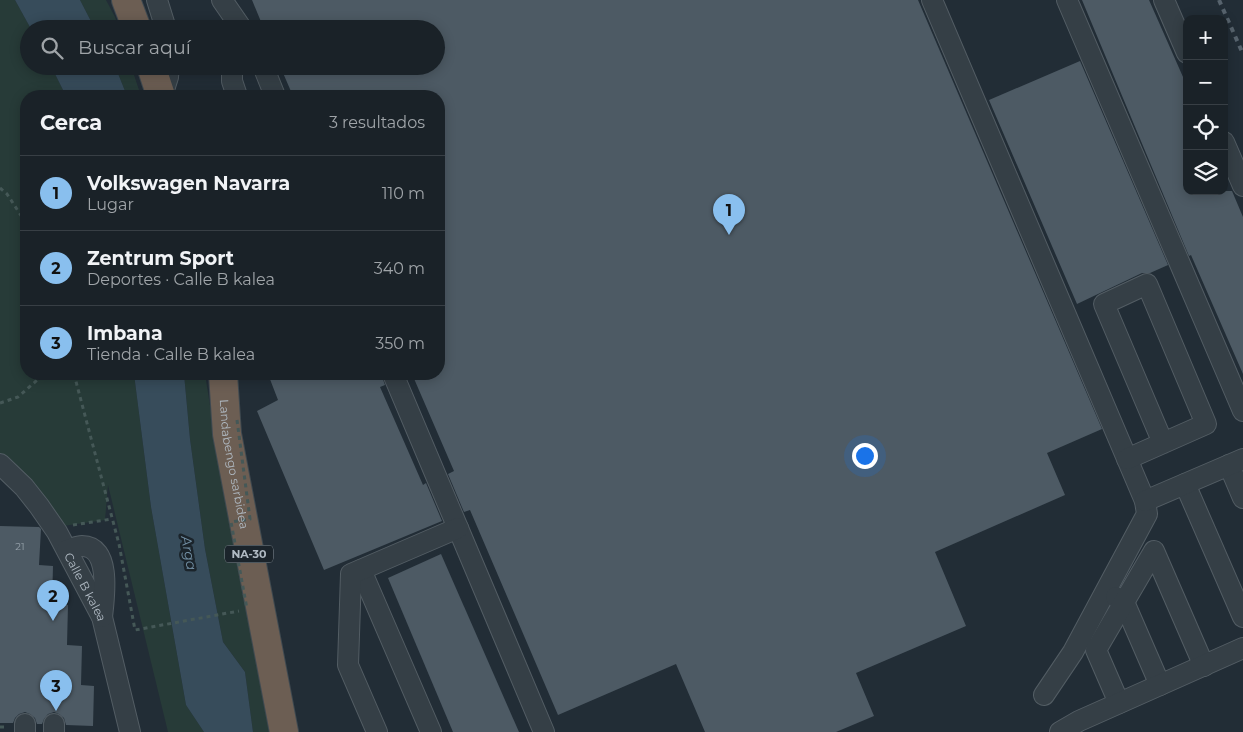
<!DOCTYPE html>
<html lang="es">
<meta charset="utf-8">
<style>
body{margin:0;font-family:Montserrat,sans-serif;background:#232a30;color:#f1f3f6}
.controls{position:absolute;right:15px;top:15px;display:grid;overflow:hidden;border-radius:10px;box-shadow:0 2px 12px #0003}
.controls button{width:45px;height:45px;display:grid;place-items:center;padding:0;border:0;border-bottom:1px solid #383f45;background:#1a2228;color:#f1f3f6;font:25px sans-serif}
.you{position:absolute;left:864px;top:455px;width:18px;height:18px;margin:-12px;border:4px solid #fff;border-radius:50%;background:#1a73e8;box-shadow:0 0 0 8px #1a73e833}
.badge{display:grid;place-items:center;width:32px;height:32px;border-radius:50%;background:#89bfee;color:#111;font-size:16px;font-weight:700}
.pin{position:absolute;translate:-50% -41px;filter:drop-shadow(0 1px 2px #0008)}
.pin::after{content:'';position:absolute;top:26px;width:18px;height:15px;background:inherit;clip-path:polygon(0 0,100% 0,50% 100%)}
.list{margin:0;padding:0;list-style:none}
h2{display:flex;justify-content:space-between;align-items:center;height:65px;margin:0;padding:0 20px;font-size:21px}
h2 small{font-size:16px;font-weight:400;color:#9fa4a8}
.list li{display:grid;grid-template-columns:32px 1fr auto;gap:15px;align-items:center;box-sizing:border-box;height:75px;padding:0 20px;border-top:1px solid #383f45}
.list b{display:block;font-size:19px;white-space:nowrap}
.list p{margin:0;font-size:16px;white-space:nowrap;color:#9fa4a8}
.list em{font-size:16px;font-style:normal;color:#9fa4a8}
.icon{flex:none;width:28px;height:28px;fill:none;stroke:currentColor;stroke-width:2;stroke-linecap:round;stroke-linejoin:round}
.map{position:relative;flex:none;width:1243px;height:732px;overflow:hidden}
.search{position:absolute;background:#1a2228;box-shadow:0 2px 12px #0003;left:20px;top:20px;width:425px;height:55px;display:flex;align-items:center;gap:12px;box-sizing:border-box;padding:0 18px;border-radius:28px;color:#9fa4a8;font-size:19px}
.panel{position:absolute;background:#1a2228;box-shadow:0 2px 12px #0003;left:20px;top:90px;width:425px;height:290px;border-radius:20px}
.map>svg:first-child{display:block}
</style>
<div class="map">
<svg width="1243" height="732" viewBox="0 0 1243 732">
<rect width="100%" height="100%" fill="#222d36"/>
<!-- green -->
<g fill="#273b38">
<path d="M0,0h15l16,29h-2v37h22l15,30h-40v278h108l17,133 35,198 18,27h-36l-60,-247 -3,35 -42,6 -61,-72h-2z"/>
<path d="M80,0h26l9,17 4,12h-24z"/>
<path d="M115,66h16l10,30h-14z"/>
<path d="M184,374h21l8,50 56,308h-16l-8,-60 -22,-30 -18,-93 -15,-110z"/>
</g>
<!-- water -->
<g fill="#374c5b">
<path d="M15,0h65l15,29h-64z"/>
<path d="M51,66h64l12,30h-61z"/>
<path d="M134,374h50l6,65 15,110 18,93 22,30 8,60h-49l-18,-27 -35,-198z"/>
</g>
<!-- building -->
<g fill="#4d5a64">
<path d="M252,0h666l184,429 -55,24 18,42 -130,57 31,74 -110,47 18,43 -38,16h-131l-29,-68 -118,51 -88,-205 -6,2 -16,-38 6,-3 -42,-97h27v-278h-146l-13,-30h156v-37h-172z"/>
<path d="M1082,0h67l38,86v105h45l11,26v157l-52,-119 -2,1z"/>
<path d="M1080,61l88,204 -18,8h-8l-65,31 -88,-204z"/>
<path d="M268,374h113l4,11 -5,2 43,98 3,-2 16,38 -118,49 -67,-159 21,-11z"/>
<path d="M0,526l39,1 2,2 -2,36 14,1 -1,38 16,1 -1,40 15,1 -1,39 13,1 -1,40 -27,-1 -2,-7 -5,-4 -5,-2 -6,2 -4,5 -2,5h-5l-2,-6 -5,-4 -5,-2 -6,2 -4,4 -2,5h-13z"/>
<path d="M441,554l78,178h-66l-65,-154z"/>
</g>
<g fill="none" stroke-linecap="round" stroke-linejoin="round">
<defs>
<g id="minor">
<path d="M157,0l9,29"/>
<path d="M222,0l20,29"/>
<path d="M932,0l213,501 2,13 -74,138 -29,43"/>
<path d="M1067,0l176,411"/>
<path d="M1164,0l23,53"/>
<path d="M232,66v15l5,15"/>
<path d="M263,66l12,30"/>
<path d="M162,96l6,-19 1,-11"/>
<path d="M1224,142l19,44"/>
<path d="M393,374l151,358"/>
<path d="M1127,459l79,-35 -59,-140 -43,20 59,139"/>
<path id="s1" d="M0,464l24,23 15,19 18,26 45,85 28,115"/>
<path d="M1229,465l14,33"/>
<path d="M1185,484l58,133"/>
<path d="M1145,501l98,-42"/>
<path d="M67,550c5,-1 10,-4 15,-4 30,0 22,52 20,71"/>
<path d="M361,570l70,162"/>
<path d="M1116,597l8,5 36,83"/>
<path d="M1119,703l-23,-53 58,-99 50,115"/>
<path d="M54,724v8"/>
<path d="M25,732v-8"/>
<path d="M377,732l-29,-67 3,-91 107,-46"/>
<path d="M1060,732l19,-11 164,-73"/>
</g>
<g id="highway">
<path d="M126,0l11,29"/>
<path d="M151,66l10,30"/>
<path id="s2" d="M223,374l4,60 57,298"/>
</g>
</defs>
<!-- minor casing -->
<use href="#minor" stroke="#535d64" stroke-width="22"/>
<!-- highway casing -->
<use href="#highway" stroke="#404a51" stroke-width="30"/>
<!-- path -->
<g stroke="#455857" stroke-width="3" stroke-dasharray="4 4" stroke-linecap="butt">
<path d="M0,188l7,6 19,29"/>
<path d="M74,374l45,170 16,86 104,-19"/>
<path d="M0,403l18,-6 26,-23"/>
<path d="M73,525l39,-6"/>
<path d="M0,727h6"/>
</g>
<!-- minor -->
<use href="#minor" stroke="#353f46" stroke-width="20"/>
<!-- highway -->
<use href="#highway" stroke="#6c5e53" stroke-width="28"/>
<!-- rail -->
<path stroke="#57636d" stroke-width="4" stroke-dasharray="5 5" stroke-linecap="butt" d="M1219,0l24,54"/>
<!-- path-bridge -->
<path stroke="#455857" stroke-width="3" stroke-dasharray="4 4" stroke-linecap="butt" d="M237,420l13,99 -19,3 16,87"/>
</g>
<g text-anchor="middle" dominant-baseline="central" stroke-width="5" stroke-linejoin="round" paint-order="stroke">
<!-- number labels -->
<g font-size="10" fill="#97a2ab">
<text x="20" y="546">21</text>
</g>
<!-- shield labels -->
<rect fill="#1b242b" stroke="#838d95" stroke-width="1" x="225" y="545.5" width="48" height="17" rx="4"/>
<g font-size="11" font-weight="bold" fill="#b0bac3">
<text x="249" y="554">NA-30</text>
</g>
<!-- street labels -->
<g font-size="12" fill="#b0bac3" stroke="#1b242b">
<text stroke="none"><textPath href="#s2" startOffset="91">Landabengo sarbidea</textPath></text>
<text stroke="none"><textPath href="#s1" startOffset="151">Calle B kalea</textPath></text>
</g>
<!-- water labels -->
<g font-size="14" font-style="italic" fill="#728fa4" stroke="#1b242b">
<text transform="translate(189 553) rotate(80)">Arga</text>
</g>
</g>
</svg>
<div class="controls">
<button>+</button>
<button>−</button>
<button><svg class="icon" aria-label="locate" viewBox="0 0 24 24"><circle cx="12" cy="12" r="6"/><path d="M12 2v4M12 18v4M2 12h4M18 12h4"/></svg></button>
<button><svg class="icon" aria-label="layers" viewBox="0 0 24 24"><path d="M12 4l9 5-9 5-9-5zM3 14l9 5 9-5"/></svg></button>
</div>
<div class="you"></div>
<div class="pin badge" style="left:729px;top:235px">1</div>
<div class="pin badge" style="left:53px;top:621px">2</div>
<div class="pin badge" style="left:56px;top:711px">3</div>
<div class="search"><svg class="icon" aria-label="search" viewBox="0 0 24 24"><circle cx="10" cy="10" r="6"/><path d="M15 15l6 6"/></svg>Buscar aquí</div>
<section class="panel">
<h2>Cerca<small>3 resultados</small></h2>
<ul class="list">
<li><span class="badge">1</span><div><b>Volkswagen Navarra</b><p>Lugar</p></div><em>110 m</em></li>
<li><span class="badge">2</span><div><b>Zentrum Sport</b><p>Deportes · Calle B kalea</p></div><em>340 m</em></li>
<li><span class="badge">3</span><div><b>Imbana</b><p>Tienda · Calle B kalea</p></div><em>350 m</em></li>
</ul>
</section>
</div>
